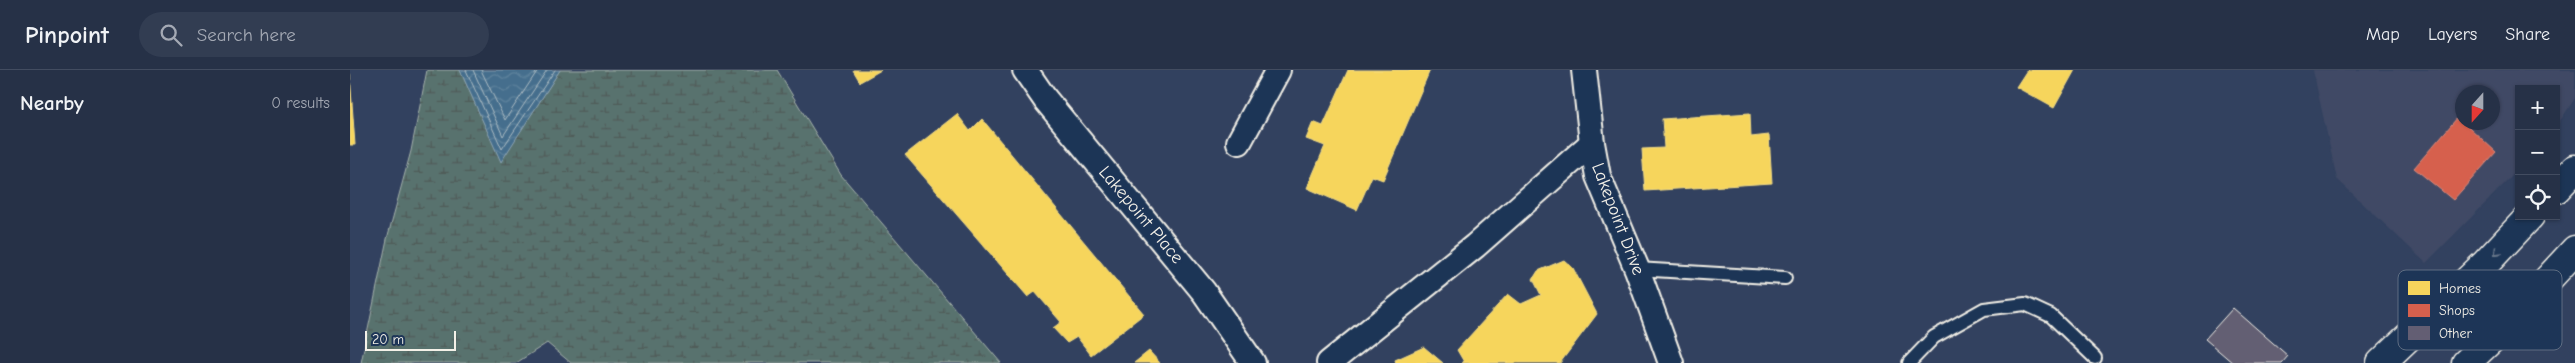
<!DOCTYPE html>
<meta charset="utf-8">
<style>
body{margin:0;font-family:"Comic Neue",sans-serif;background:#323d52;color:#f1f3f6}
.controls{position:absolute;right:15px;top:15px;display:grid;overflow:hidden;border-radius:0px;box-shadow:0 1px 4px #0004}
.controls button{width:45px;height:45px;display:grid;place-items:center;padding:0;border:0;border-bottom:1px solid #424c60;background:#263147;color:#f1f3f6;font:25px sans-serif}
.compass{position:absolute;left:2105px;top:15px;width:45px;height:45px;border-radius:50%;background:#263147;box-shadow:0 1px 4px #0004;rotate:201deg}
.scale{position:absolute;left:15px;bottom:12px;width:91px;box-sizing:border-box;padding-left:5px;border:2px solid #f4f1e8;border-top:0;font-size:14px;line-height:18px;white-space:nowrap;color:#f4f1e8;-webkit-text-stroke:4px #1d3557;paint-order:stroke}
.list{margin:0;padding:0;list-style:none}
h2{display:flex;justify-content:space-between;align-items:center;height:65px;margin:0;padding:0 20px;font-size:21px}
h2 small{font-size:16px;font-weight:400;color:#a4a9b4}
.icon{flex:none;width:28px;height:28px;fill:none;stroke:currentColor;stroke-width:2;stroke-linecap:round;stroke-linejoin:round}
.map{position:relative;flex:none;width:2225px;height:293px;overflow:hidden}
header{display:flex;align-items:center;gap:30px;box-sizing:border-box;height:70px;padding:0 25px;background:#263147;border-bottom:1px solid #424c60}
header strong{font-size:24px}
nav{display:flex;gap:28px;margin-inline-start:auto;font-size:18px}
.search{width:350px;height:45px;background:#323d52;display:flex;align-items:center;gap:12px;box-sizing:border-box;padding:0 18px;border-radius:28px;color:#a4a9b4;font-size:19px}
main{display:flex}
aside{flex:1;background:#263147}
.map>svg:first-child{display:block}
</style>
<header>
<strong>Pinpoint</strong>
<div class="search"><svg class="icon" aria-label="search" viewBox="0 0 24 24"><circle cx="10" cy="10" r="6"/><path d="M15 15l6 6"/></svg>Search here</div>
<nav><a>Map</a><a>Layers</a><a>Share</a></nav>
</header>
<main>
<aside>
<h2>Nearby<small>0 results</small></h2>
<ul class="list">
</ul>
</aside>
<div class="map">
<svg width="2225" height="293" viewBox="0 0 2225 293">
<defs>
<pattern id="wetland-marsh" width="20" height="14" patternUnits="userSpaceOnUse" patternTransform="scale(1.25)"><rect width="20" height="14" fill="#58726e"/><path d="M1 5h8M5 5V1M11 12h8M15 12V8" fill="none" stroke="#505b58"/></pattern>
<pattern id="water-waves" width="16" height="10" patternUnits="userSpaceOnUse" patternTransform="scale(1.25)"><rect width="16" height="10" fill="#456e8d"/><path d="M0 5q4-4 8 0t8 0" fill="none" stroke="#60839d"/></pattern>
</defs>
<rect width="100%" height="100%" fill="#32415f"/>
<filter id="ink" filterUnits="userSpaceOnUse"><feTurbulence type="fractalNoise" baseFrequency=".02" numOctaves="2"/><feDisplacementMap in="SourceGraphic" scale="10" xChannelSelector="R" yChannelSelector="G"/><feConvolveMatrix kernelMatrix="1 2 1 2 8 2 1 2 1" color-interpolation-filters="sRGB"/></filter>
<g filter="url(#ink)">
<!-- built -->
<path fill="#414a65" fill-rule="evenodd" d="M1963,0h262v28l-19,29v-38h-37v80l-93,94 -89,-84zM2112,22h30v30h-30z"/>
<!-- wetland -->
<path fill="url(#wetland-marsh)" stroke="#a6b2ab" d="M77,0h33l41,91 59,-91h217l64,105 160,188h-430l-24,-20 -31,20h-155l26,-124 24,-88z"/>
<!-- water -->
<path fill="url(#water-waves)" stroke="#8ba2b1" d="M110,0h100l-59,92z"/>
<!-- homes -->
<g fill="#f6d55c" stroke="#f5dd86">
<path d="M503,0h28l-21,12z"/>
<path d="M998,0h82l-47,110 -11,-4 -15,34 -50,-22 18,-42 -19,-7 7,-17 10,4z"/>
<path d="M1677,0h48l-21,38 -38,-21z"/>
<path d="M0,5l5,70h-5z"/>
<path d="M1400,43l1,24 18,-2 3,48 -127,8 -3,-42 22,-1 -2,-29z"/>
<path d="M607,44l13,17 12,-12 162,195 -53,41 -14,-18 -10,6 -14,-15 8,-6 -26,-30 -7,5 -123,-142z"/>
<path d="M1214,190l9,8 24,46 -37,49h-98l2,-1 -7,-12 51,-56 13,10 20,-9 -8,-16 5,-8z"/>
<path d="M1074,277l19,16h-47l-1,-3z"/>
<path d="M799,281l11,12h-26z"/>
</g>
<!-- shops -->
<path fill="#d6604d" stroke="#df8c7c" d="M2108,47l38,35 -43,48 -39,-32z"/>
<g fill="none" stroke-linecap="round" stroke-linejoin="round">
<!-- shore -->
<g stroke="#aebdc4" stroke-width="1">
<path d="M116,0l36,79 53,-79"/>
<path d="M123,0l30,66 44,-66"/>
<path d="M131,0l24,50 33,-50"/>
</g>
</g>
<!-- building -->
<path fill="#635e73" stroke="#f4f1e8" d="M1883,238l55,48 -6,7h-49l-28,-24z"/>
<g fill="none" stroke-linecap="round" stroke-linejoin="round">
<defs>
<g id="service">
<path d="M1287,199l148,9"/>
<path d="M1559,293l25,-26 50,-28 41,-5 26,12 44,42"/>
</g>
<g id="minor">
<path d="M675,0l20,29 159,193 49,71"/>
<path d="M1234,0l8,73 6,33 39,93 34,94"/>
<path d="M889,72l39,-72"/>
<path d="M979,293l146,-117 117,-103"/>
</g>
<g id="primary">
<path d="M2206,119l19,-20"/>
<path d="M2031,293l103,-98 46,-49"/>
<path d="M2116,293l36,-34 73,-79"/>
</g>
</defs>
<!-- service casing -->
<use href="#service" stroke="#f4f1e8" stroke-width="16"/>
<!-- minor casing -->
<use href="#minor" stroke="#f4f1e8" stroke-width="28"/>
<!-- primary casing -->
<use href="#primary" stroke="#f4f1e8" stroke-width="31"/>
<!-- service -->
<use href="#service" stroke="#1d3557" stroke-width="12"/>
<!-- minor -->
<use href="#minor" stroke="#1d3557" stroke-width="24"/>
<!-- primary -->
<use href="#primary" stroke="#1d3557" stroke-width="28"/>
</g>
<!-- one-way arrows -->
<defs><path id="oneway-chevron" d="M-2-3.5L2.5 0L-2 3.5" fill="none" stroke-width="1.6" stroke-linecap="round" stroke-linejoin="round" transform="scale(1.25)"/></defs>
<use stroke="#68778a" href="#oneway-chevron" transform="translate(2147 182) rotate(134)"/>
</g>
<g text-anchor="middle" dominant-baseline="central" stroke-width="5" stroke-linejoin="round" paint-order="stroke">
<!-- street labels -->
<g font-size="18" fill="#f4f1e8" stroke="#1d3557">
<text transform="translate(791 145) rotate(50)">Lakepoint Place</text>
<text transform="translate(1268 149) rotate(69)">Lakepoint Drive</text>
</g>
</g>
<!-- legend -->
<rect x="2048" y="200" width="164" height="80" rx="8" fill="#1d3557" stroke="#5e6d82" stroke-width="1"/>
<rect x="2058" y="211" width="22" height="14" fill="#f6d55c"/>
<rect x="2058" y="234" width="22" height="13" fill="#d6604d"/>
<rect x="2058" y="256" width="22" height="14" fill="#635e73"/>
<g font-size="14" fill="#f4f1e8">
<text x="2089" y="223">Homes</text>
<text x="2089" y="245">Shops</text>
<text x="2089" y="268">Other</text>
</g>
</svg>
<div class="controls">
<button>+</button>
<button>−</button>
<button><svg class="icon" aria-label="locate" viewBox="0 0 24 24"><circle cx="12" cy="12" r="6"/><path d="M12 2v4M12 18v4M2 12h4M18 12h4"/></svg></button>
</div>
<svg class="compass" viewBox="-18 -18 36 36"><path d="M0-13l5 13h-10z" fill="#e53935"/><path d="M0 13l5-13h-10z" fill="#a4a9b4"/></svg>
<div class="scale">20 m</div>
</div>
</main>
